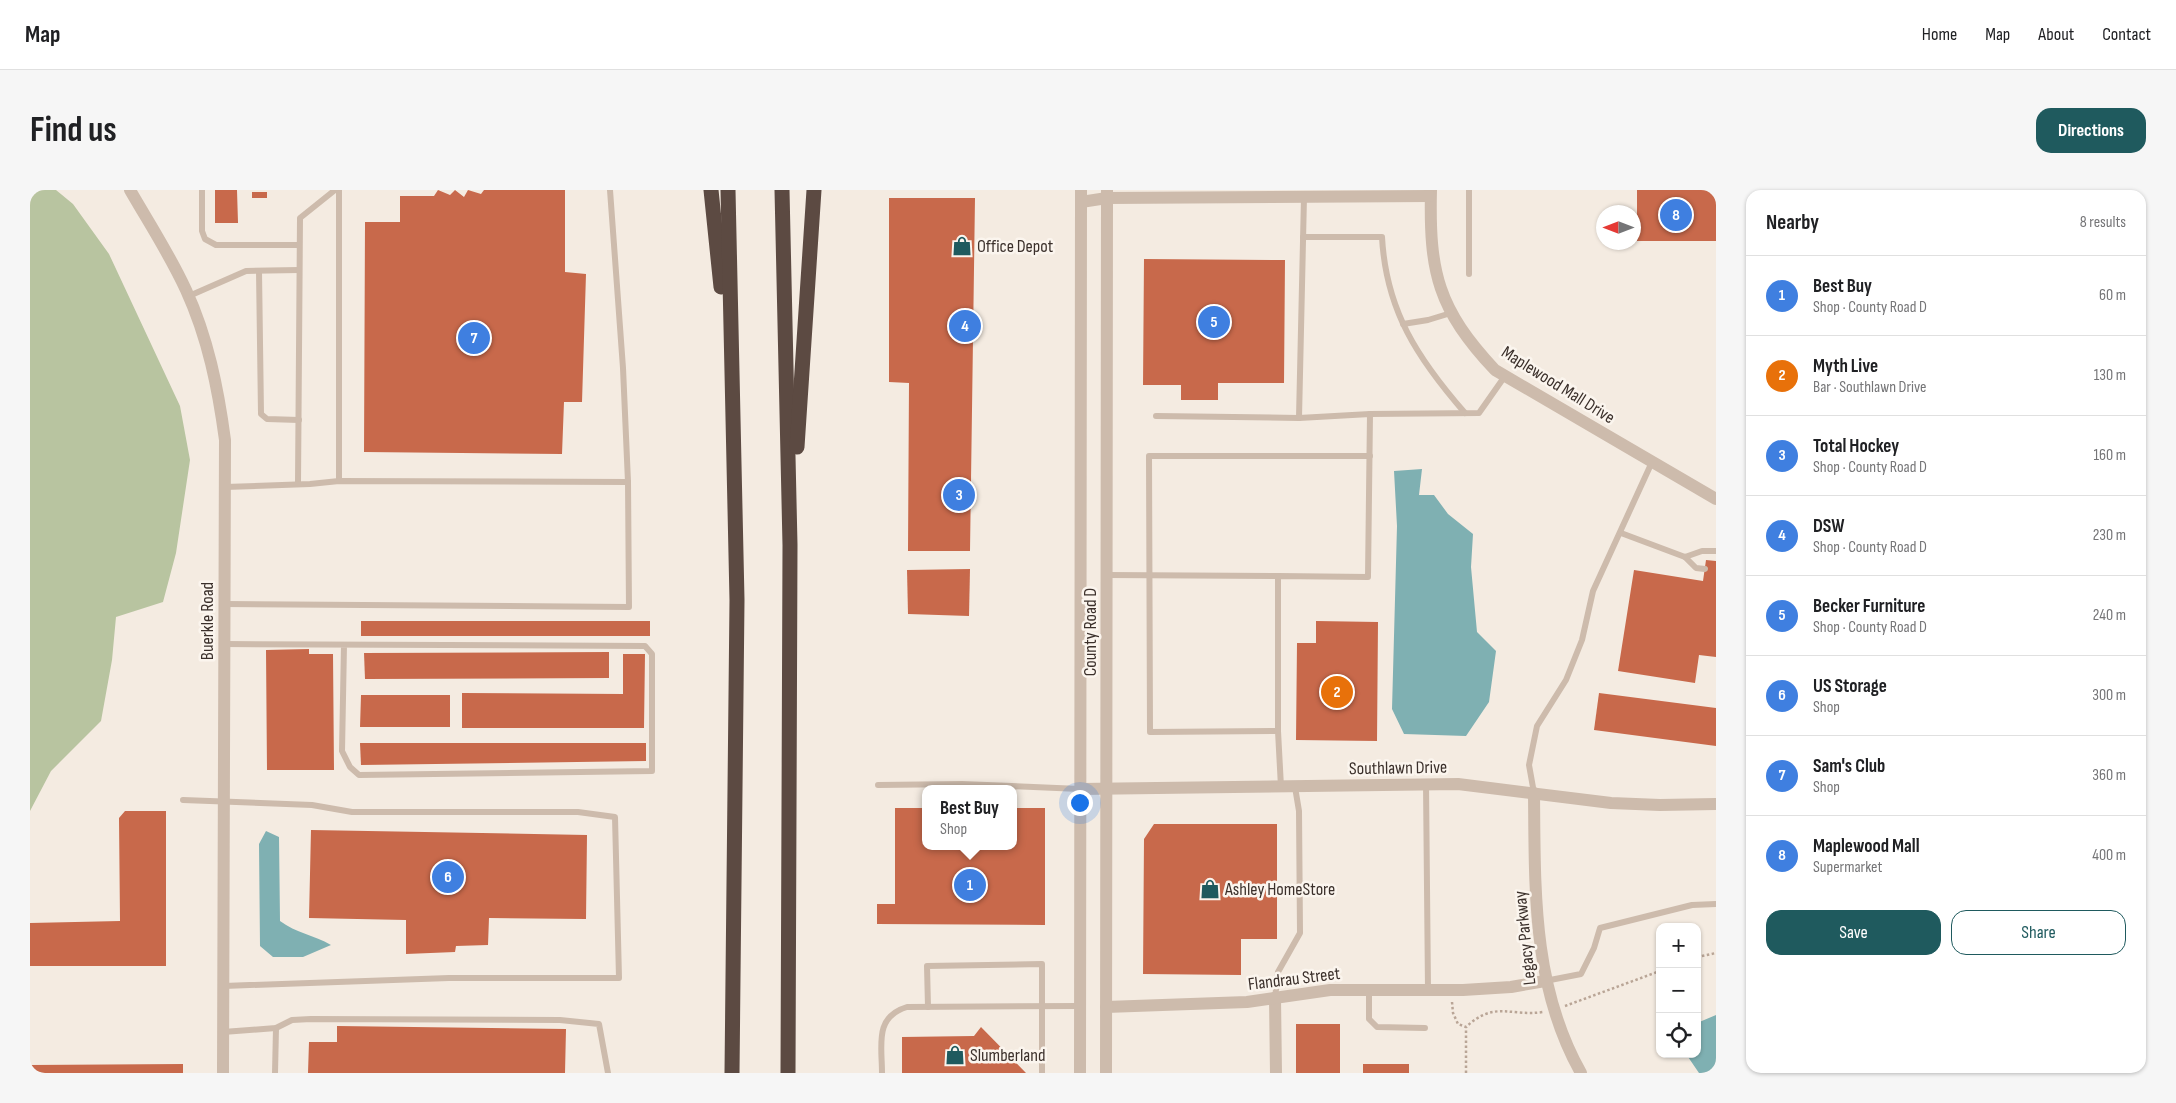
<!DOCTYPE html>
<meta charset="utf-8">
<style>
body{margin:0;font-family:"Sofia Sans Condensed",sans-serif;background:#f6f6f6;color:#202124}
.controls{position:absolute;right:15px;bottom:15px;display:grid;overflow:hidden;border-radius:10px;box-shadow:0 1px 4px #0004}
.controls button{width:45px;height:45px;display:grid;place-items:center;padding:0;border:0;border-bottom:1px solid #e0e0e0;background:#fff;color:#202124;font:25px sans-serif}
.compass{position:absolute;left:1566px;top:15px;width:45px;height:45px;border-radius:50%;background:#fff;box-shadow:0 1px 4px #0004;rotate:270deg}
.you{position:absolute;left:1049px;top:612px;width:18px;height:18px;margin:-12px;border:4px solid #fff;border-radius:50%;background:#1a73e8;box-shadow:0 0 0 8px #1a73e833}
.badge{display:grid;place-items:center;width:32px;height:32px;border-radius:50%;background:#1f5a5e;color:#fff;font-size:16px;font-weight:700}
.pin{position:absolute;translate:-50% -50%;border:2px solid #fff;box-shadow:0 1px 5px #0006}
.popup{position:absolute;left:892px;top:595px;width:95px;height:65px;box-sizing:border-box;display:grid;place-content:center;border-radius:10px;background:#fff;filter:drop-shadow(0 1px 4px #0005);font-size:16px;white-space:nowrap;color:#757577}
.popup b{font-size:19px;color:#202124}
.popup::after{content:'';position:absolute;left:50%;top:100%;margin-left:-10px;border:10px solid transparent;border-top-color:#fff}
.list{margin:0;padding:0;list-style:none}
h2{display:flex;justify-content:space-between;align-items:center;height:65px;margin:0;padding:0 20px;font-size:21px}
h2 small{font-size:16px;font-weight:400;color:#757577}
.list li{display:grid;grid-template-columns:32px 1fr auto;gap:15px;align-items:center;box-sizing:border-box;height:80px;padding:0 20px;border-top:1px solid #e0e0e0}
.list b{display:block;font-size:19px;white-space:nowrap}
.list p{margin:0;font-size:16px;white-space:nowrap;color:#757577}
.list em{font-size:16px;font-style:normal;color:#757577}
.actions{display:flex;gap:10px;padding:15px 20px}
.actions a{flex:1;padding:11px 0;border:1px solid #1f5a5e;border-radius:15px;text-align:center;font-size:18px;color:#1f5a5e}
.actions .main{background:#1f5a5e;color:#fff}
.icon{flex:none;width:28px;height:28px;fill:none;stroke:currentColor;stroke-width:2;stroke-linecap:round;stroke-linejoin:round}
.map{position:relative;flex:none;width:1686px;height:883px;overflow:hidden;border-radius:15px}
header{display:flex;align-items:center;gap:30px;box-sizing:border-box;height:70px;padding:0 25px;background:#fff;border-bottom:1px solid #e0e0e0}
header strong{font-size:24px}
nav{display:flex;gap:28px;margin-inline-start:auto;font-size:18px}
.intro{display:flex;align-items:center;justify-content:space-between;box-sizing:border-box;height:120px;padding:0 30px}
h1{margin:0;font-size:35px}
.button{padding:12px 22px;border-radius:15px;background:#1f5a5e;color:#fff;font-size:18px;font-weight:700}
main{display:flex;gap:30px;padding:0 30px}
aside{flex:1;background:#fff;border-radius:15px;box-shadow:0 1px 4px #0004}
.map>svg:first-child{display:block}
</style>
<header>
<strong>Map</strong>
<nav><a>Home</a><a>Map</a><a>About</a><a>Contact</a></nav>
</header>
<div class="intro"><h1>Find us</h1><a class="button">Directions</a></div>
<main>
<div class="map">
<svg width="1686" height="883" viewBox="0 0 1686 883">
<rect width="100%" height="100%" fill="#f4ebe1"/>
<!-- green -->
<path fill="#b8c4a0" d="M0,0h26l17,14 36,50 71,152 10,54 -14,93 -13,49 -47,15 -4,43 -11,61 -50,50 -21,40z"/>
<!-- water -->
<g fill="#7fb0b2">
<path d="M1392,279l-3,26h15l14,19 25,20 -2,33 6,65 19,19 -7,51 -23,34 -62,-2 -12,-25 5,-183 -3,-55z"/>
<path d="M236,641l13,6 1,84c16,12 34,14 51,24l-28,12h-30l-13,-11 -1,-102z"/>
<path d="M1686,825v58h-17l-13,-19h11v-31z"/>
</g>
<!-- building -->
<g fill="#c8694b">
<path d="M185,0h22l1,33h-23z"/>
<path d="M408,0l12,5 5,-5 9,7 4,-7 13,4 3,-4h81v82l21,2 -4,128h-18l-2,52 -198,-2 1,-230h35v-26h34z"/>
<rect x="1607" y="0" width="79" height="51"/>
<rect x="222" y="2" width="15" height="6"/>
<path d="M859,8h86l-5,353h-62l1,-168 -20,-1z"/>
<path d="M1114,69l141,1 -1,123h-66v17h-37v-15h-38z"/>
<path d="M1676,370l10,1v96l-17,-2 -4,28 -77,-12 16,-101 69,11z"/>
<path d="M940,379l-1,47 -61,-2 -1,-44z"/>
<rect x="331" y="431" width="289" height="15"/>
<path d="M1286,431l62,1 -1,119 -81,-1 1,-97h19z"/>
<path d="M279,459v5h24l1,116h-67l-1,-120z"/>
<path d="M579,462v26l-244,1 -1,-26z"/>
<path d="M593,464h22l-1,74h-182v-35l161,1z"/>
<path d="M1569,503l117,15v38l-122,-16z"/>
<path d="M331,505h89v32h-90z"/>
<path d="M330,553h286v18l-285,4z"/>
<path d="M865,618h31v38h88v-38h31v117l-168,-1v-20h18z"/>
<path d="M95,621h41v155h-136v-43l90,-2 -1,-103z"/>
<path d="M1124,634h123v115h-36v36l-98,-1 1,-135z"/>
<path d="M281,640l276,5 -1,84 -97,-1 -1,27 -32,1 -1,6 -49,2v-34l-97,-2z"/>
<rect x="1266" y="834" width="44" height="49"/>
<path d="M307,836l229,3 -1,44h-257l1,-31h28z"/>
<path d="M951,837l45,46h-124v-36l72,-1z"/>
<path d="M153,874v9h-153v-8z"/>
<rect x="1333" y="874" width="46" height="9"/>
</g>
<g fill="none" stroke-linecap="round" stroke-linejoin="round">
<!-- path -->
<g stroke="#b9a596" stroke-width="2.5" stroke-dasharray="2.5 2.5" stroke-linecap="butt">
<path d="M1667,767l19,-4"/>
<path d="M1422,812l1,11 5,11 8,3c29,-27 44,-10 77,-15"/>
<path d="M1535,816l95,-35"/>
<path d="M1436,883v-46"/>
</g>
<!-- service -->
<g stroke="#cdbbac" stroke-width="6">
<path d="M172,0v41l3,8 11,6h83"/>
<path d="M309,0v291"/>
<path d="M1439,0v84"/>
<path d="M1273,47h79c4,74 36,122 83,176"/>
<path d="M229,81l2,143 6,5 32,1"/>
<path d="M159,106l57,-25 53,-1"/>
<path d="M1373,134l25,-4 23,-7"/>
<path d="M1340,224l109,-1 26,-37"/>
<path d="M1126,226l143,2"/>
<path d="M268,294l2,-266 35,-28"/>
<path d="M195,297l85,-3 29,-3 289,1"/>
<path d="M1591,343l64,24 17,-6h14"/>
<path d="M1655,367l11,11 9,1"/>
<path d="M1077,385l171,1"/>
<path d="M195,414l404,3 -1,-125 -5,-114 -13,-178"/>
<path d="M195,454l420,2 7,8v117l-293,4 -9,-8 -8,-16 2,-106"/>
<path d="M1248,541l-128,1 -1,-276h221"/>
<path d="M1396,594l2,206"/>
<path d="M848,595l84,-1 118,5"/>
<path d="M1251,597l-3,-56v-155l90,1 2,-163 -71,4 5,-221"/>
<path d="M1504,603l-5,-28 8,-39 29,-46 16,-40 11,-49 59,-129"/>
<path d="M153,610l129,5 40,7h226l37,5 4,161h-170l-225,8"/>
<path d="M1515,791l36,-7 13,-26 6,-20 92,-23 24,-1"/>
<path d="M1339,800v29l8,8 48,1"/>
<path d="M1245,808l3,-26 22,-39 -1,-122 -4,-24"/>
<path d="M898,817l-1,-41 115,-2v109"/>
<path d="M193,842l53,-4 16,-8 19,-1 249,1 39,4 9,49"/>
<path d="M245,883l1,-45"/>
<path d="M852,883c0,-28 -8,-56 25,-66l173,-1"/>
</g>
<!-- minor -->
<g stroke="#cdbbac" stroke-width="12">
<path d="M1401,0c-2,83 7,119 64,180l221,129"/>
<path d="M1051,12l26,-4 323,-2"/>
<path d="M1245,808l1,75"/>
<path d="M1076,817l141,-5 83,-12h133l48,-3 34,-6"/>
</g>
<!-- tertiary -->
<g stroke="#cdbbac" stroke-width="12">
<path d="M100,0c19,33 40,65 56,100 22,48 32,98 39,150l-2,633"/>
<path d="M1050,599l378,-5 153,19 49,2 56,-1"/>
<path d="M1504,603c1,97 -2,193 47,280"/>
<path d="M1050,883l1,-883"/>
<path d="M1076,883l1,-883"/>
</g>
<!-- motorway -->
<g stroke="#5c4a42" stroke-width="15">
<path d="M681,0l10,97"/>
<path d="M698,0l9,410 -5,473"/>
<path d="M752,0l8,355 -2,528"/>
<path d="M767,257l17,-257"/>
</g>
</g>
<!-- icons -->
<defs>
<symbol id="shop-bare" viewBox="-9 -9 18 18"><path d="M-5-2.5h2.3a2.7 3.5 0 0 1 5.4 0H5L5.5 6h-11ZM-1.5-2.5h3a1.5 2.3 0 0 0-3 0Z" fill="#1f5a5e" stroke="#fbf5ee" stroke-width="2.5" paint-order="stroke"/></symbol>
</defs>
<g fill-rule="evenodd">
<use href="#shop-bare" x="918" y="42" width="28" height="28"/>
<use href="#shop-bare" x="1166" y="685" width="28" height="28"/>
<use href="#shop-bare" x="911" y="851" width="28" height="28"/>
</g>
<g text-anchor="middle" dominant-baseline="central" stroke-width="5" stroke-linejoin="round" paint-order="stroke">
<!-- poi labels -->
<g font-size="18" fill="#3b302b" stroke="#fbf5ee" text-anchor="start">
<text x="947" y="56">Office Depot</text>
<text x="1195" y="699">Ashley HomeStore</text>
<text x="940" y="865">Slumberland</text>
</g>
<!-- street labels -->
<g font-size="18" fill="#3b302b" stroke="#fbf5ee">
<text transform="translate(1528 195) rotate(32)">Maplewood Mall Drive</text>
<text transform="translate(177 431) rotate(-90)">Buerkle Road</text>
<text transform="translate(1060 442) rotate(-90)">County Road D</text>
<text transform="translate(1368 578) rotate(-1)">Southlawn Drive</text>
<text transform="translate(1495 748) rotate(-96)">Legacy Parkway</text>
<text transform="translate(1264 789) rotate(-7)">Flandrau Street</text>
</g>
</g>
</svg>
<div class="controls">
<button>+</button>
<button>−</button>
<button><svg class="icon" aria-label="locate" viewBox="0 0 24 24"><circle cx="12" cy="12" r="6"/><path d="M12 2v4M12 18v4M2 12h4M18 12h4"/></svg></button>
</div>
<svg class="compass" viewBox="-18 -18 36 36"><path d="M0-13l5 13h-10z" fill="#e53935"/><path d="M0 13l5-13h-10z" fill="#757577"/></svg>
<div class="you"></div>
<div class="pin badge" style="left:940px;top:695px;background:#3f7fe0">1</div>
<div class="popup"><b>Best Buy</b>Shop</div>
<div class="pin badge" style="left:1307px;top:502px;background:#e8710a">2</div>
<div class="pin badge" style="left:929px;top:305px;background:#3f7fe0">3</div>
<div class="pin badge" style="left:935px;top:136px;background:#3f7fe0">4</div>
<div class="pin badge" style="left:1184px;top:132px;background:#3f7fe0">5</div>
<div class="pin badge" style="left:418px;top:687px;background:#3f7fe0">6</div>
<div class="pin badge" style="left:444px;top:148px;background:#3f7fe0">7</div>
<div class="pin badge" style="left:1646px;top:25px;background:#3f7fe0">8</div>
</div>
<aside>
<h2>Nearby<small>8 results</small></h2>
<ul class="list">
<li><span class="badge" style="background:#3f7fe0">1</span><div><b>Best Buy</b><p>Shop · County Road D</p></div><em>60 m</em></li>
<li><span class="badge" style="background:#e8710a">2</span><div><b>Myth Live</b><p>Bar · Southlawn Drive</p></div><em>130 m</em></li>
<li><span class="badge" style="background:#3f7fe0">3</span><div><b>Total Hockey</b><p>Shop · County Road D</p></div><em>160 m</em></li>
<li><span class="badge" style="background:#3f7fe0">4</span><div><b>DSW</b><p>Shop · County Road D</p></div><em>230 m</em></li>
<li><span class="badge" style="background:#3f7fe0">5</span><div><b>Becker Furniture</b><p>Shop · County Road D</p></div><em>240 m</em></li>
<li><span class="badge" style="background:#3f7fe0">6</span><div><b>US Storage</b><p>Shop</p></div><em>300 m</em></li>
<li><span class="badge" style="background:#3f7fe0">7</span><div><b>Sam's Club</b><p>Shop</p></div><em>360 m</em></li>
<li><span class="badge" style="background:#3f7fe0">8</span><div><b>Maplewood Mall</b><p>Supermarket</p></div><em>400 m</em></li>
</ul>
<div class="actions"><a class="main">Save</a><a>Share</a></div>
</aside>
</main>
